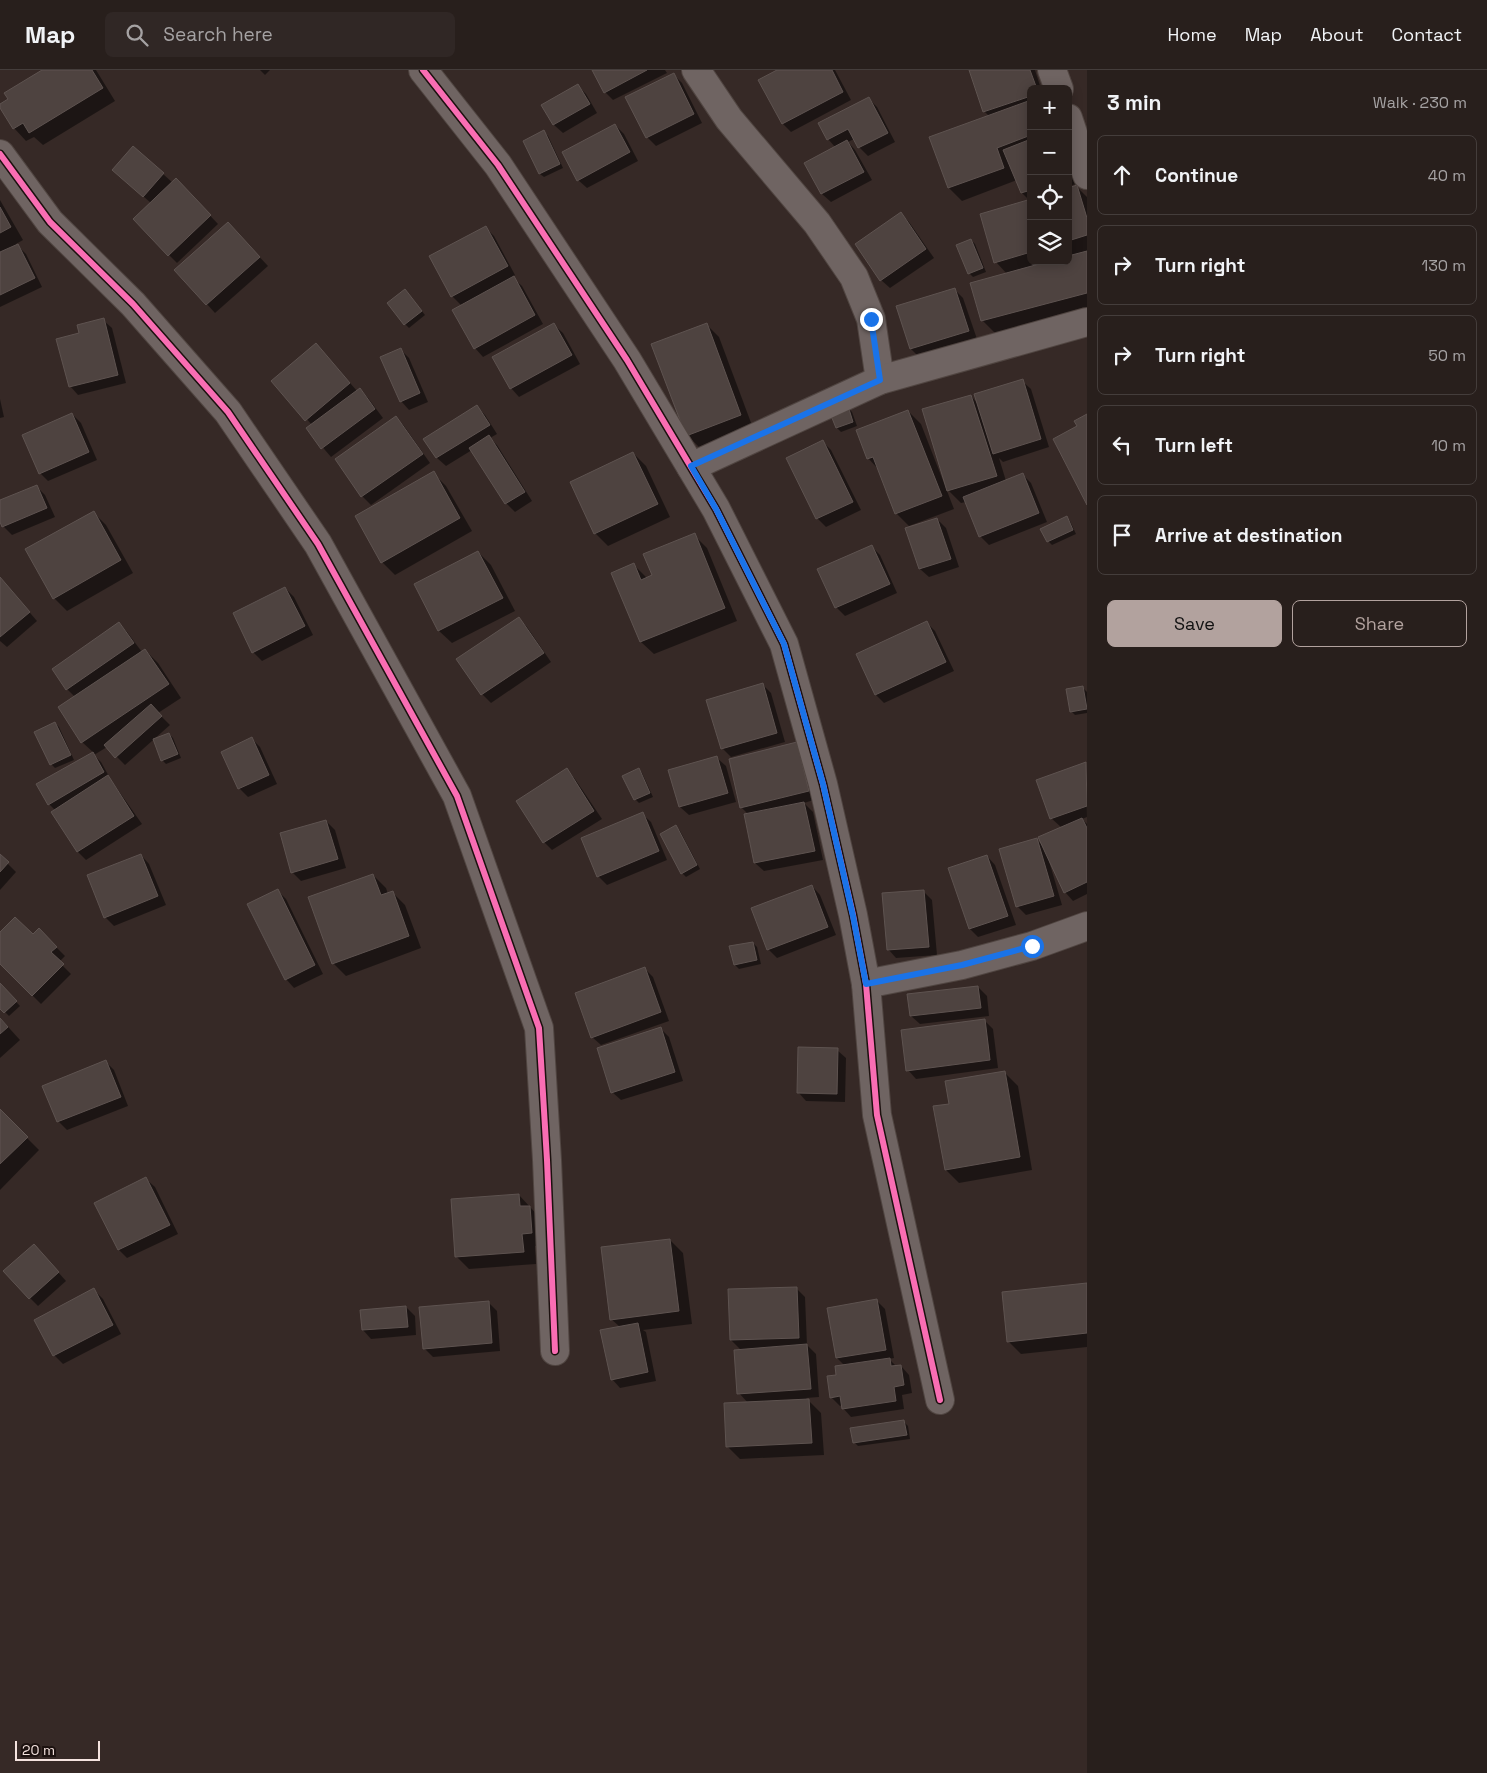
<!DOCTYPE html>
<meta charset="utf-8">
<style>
body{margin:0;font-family:"Space Grotesk",sans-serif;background:#302725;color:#f1f3f6}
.controls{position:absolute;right:15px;top:15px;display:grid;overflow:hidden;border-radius:8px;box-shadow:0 2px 12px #0003}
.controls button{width:45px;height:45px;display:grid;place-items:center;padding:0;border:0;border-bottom:1px solid #443d3b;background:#281f1c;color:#f1f3f6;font:25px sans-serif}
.scale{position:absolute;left:15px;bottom:12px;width:85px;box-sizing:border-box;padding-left:5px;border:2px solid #f4e3df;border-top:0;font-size:14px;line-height:18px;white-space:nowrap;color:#f4e3df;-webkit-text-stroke:4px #1c110f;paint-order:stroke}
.stop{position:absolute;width:15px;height:15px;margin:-11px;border:4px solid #1a73e8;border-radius:50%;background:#fff}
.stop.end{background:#1a73e8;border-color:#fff;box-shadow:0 1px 5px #0008}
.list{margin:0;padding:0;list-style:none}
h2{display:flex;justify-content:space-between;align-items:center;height:65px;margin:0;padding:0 20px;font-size:21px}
h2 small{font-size:16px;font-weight:400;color:#a5a2a3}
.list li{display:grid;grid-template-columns:32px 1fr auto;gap:15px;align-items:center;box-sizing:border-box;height:80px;margin:0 10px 10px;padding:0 10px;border:1px solid #443d3b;border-radius:8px}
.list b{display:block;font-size:19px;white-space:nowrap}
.list em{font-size:16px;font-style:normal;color:#a5a2a3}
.actions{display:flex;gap:10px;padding:15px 20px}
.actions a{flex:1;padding:11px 0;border:1px solid #b2a29e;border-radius:8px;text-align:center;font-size:18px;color:#b2a29e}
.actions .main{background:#b2a29e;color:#111}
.icon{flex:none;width:28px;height:28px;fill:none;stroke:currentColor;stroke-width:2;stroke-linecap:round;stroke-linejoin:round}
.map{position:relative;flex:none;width:1087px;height:1703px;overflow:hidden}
header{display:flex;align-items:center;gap:30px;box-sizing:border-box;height:70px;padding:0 25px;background:#281f1c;border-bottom:1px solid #443d3b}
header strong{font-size:24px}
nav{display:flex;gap:28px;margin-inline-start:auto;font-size:18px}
.search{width:350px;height:45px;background:#302725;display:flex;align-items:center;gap:12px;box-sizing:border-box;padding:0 18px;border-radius:8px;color:#a5a2a3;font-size:19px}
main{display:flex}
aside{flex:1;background:#281f1c}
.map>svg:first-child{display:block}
</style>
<header>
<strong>Map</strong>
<div class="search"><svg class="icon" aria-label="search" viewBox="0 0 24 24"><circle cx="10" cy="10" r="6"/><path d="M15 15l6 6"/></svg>Search here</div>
<nav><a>Home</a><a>Map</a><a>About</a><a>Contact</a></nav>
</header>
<main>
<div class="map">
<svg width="1087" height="1703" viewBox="0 0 1087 1703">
<rect width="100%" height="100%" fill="#362926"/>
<!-- shadow -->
<g fill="#0007">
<path d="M44,0h52l19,31 -72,44 -9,-8 -8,4 -12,-13 -14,-22 10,-6z"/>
<path d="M260,0h10l-5,5z"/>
<path d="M593,0h72l2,3 -54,27 -8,-8z"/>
<path d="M779,0h56l16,30 -60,32 -8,-8 -23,-44z"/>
<path d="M970,0h65l6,19h-10v172h37v-72l9,-2 10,10v112l-92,24 -13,-13 25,-46 -11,-12 34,-61 -8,-8 -5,-13 -55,21 -13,-13 40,-72 -5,-5z"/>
<path d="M673,4l9,9 20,40 -46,23 -9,-9z"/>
<path d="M577,15l9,9 11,19 -34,20 -9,-8 -11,-19z"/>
<path d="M868,28l9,9 18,35 -27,14 -9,-9 -5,-8 -6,3 7,8 17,30 -41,22 -9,-8 -16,-31 29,-16 -7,-8z"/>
<path d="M615,55l9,9 14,27 -51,27 -9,-8z"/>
<path d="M544,62l4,4 15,32 -19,9 -4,-3z"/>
<path d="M1068,82l12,30 -12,5z"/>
<path d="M163,104l10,9 11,5 34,36 -41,39 -8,-8 -18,-52 -29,-25z"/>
<path d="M0,130l23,40 -7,4 10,10 16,33 -42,20z"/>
<path d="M901,144l8,8 25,36 -44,30 -9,-8z"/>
<path d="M485,157l9,9 21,39 -3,2 10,9 21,38 -60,33 -8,-9 -13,-42 -10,-10z"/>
<path d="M236,162l32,34 -53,47 -39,-43z"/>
<path d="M971,170l4,4 11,28 -13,5 -4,-4z"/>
<path d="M954,219l9,9 14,41 -58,18 -8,-8z"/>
<path d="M409,225l16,20 -16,13 -4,-4z"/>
<path d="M103,250l9,8 14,55 -48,12 -8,-9 11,-52z"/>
<path d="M706,254l13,13 34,91 -53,20 -13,-13z"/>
<path d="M554,255l9,8 17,31 -61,33 -8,-9z"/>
<path d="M316,274l41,47 3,-2 8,9 15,20 -52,39 -24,-28 5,-4 -39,-44z"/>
<path d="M400,279l9,9 19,44 -19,8 -8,-9z"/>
<path d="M1022,311l9,8 18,58 -46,15 -4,-4 7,23 17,-6 8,8 16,39 -58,23 -9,-9 -14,-34 -5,1 -13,-13 23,-94 7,8z"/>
<path d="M0,329l4,18 -4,1z"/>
<path d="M477,337l8,8 12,19 -7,4 7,7 35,56 -17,11 -9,-9 -34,-53 -26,16 -9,-8 -12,-19z"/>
<path d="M848,338l4,4 5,14 -16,6 -4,-4 -5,-15z"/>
<path d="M908,341l13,13 33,85 -45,17 -13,-13 -18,-44 -10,-11z"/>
<path d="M72,344l9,9 16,37 -49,21 -8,-8z"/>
<path d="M396,347l8,9 26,37 -59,42 -9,-9 -25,-36z"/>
<path d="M822,371l9,9 30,60 -35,17 -8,-8 -30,-61z"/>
<path d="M633,383l13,13 24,51 -62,29 -13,-13z"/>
<path d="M433,403l13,13 26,45 -77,44 -13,-13z"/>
<path d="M36,416l9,9 10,22 -43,18 -9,-9 -3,-8v-17z"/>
<path d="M93,442l13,13 27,48 -66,38 -13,-13z"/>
<path d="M1066,447l4,4 6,13 -24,11 -4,-4z"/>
<path d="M937,449l9,9 13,39 -30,10 -9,-8z"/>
<path d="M694,465l13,13 30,73 -83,33 -13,-12 -28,-68 21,-9 13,13 7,-2z"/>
<path d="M871,476l9,9 17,38 -52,23 -9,-9z"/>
<path d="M478,482l13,13 24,46 -63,32 -13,-12z"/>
<path d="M0,508l37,43 -30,26 -7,-6z"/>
<path d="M285,518l9,9 19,38 -51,26 -9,-9z"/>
<path d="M518,548l9,9 24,35 -60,41 -9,-9z"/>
<path d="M926,552l9,9 19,40 -70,32 -8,-8 -19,-41z"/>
<path d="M119,553l8,9 15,20 3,-2 13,13 23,35 -23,15 12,12 -45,40 -18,-18 -13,8 7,7 10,18 31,44 -56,36 -8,-8 -26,-40 3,-2 -6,-6 45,-51 -12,-11 -7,-45 -8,-8z"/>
<path d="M763,615l8,8 14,49 -54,15 -9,-9z"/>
<path d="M1083,618l4,4v21l-12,2 -4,-4z"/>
<path d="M55,653l4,4 15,33 -19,8 -4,-4z"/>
<path d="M169,664l4,4 8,20 -15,6 -4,-4z"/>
<path d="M252,669l8,8 17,37 -29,13 -9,-9z"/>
<path d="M797,674l9,8 11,47 -13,4 9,9 10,48 -59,11 -9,-8 -7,-49 -7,-7z"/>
<path d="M717,688l9,8 10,36 -47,13 -9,-8z"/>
<path d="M1086,693l1,54 -5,2 5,5v70l-14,7 -8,-9 -15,-31h-1l13,44 -36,10 -9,-9 19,-67 8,8 18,-19 -11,-10z"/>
<path d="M638,699l4,4 11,24 -14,6 -4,-4z"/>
<path d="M567,700l8,9 27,40 -50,31 -8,-8z"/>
<path d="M642,744l9,8 16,38 -60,25 -9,-9z"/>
<path d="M326,751l9,9 11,38 -45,13 -9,-9z"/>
<path d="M676,757l4,4 20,38 -14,8 -4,-4z"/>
<path d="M141,785l8,9 17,41 -52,21 -9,-9z"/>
<path d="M0,786l16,16 -16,18z"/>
<path d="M987,786l8,9 21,60 -38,12 -8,-8 -21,-60z"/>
<path d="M373,805l13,13 2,6 4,-2 13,13 16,43 -75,28 -13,-13z"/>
<path d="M812,816l8,9 16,40 -59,23 -9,-9z"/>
<path d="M278,821l8,8 37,75 -29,14 -8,-9z"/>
<path d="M923,821l9,9 5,55 -41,3 -8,-9z"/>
<path d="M39,860l26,26 -6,6 12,12 -30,30 -41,-41v-29l33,1z"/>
<path d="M753,873l4,4 4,17 -22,5 -4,-4z"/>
<path d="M645,899l8,8 16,44 -68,24 -9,-8z"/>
<path d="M0,915l20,21 -11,10 -9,-9z"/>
<path d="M978,917l9,9 2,20 -69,8 -9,-8z"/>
<path d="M0,948l20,22 -20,18z"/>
<path d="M985,951l8,8 5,39 -82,11 -8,-9z"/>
<path d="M661,959l8,8 14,44 -62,19 -9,-8z"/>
<path d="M837,980l9,8 -1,44 -39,-1 -8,-9z"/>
<path d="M106,992l8,8 14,36 -61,24 -9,-9 -14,-35z"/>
<path d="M1005,1003l13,13 14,84 -73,13 -13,-13 4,-65z"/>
<path d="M0,1041l39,39 -39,40z"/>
<path d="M146,1109l9,8 23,47 -51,24 -8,-8z"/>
<path d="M519,1125l23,25 2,25 -9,1 1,18 -67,5 -13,-13z"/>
<path d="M670,1170l13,13 9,71 -49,6 3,2 10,49 -36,7 -8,-9 8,-52 -9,-8z"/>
<path d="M42,1184l24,27 -28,25 -8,-8z"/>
<path d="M1087,1215v62l-66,7 -13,-13z"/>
<path d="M796,1218l9,9 2,48 9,9 3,43 -13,1 15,15 3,42 -84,4 -12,-12 20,-44 -9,-10 3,-42 -11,-11z"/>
<path d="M94,1220l9,9 18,35 -58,30 -9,-9z"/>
<path d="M877,1231l8,8 9,49 -5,1 8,8 4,-1 8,9 3,18 -10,2 2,14 -53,8 -8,-9 -1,-3 -2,1 -9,-9 7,-21 7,-10 -8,-8z"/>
<path d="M488,1232l9,9 3,40 -67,6 -9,-9z"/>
<path d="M406,1237l9,9 1,19 -45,4 -8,-9z"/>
<path d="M904,1352l4,4 2,13 -52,7 -4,-4z"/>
</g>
<!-- building -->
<g fill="#4e4340" stroke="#5e5350">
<path d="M42,0h50l11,18 -74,45 -6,-10 -10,6 -13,-21v-4l8,-5 -4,-6z"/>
<path d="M592,0h55l-43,23z"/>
<path d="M777,0h55l11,22 -61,32 -24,-44z"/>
<path d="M969,0h61l7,19h-6v7l-48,16z"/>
<path d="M674,3l20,41 -48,24 -21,-41z"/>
<path d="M578,14l12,20 -37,21 -12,-20z"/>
<path d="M869,27l19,36 -30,15 -10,-19 -21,11 -9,-17z"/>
<path d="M1031,30v35l-34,13 7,20 -56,20 -19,-51z"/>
<path d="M615,54l15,28 -53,29 -15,-29z"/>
<path d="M544,60l16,34 -21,10 -16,-33z"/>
<path d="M1031,69v51l-10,3 -18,-43z"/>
<path d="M847,70l17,32 -43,22 -17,-31z"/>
<path d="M133,76l31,27 -21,24 -31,-27z"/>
<path d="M176,108l35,37 -43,41 -35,-37z"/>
<path d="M1077,115l10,33v17l-19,6v-53z"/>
<path d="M1031,129v53l-37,11 -14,-49z"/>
<path d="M0,137l11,20 -11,6z"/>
<path d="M901,142l25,37 -46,32 -25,-37z"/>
<path d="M228,152l32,35 -54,48 -32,-35z"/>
<path d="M486,156l22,40 -57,31 -22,-41z"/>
<path d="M971,169l12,29 -15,6 -12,-29z"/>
<path d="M18,174l17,34 -35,17v-43z"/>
<path d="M1087,181v42l-106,28 -11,-38 80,-22h18v-5z"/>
<path d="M514,206l21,39 -61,34 -22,-39z"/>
<path d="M955,218l14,43 -59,18 -14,-43z"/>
<path d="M405,219l17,22 -18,14 -17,-22z"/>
<path d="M104,248l14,57 -49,12 -13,-48 23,-6 -2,-8z"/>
<path d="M554,253l18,32 -62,34 -18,-32z"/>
<path d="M707,253l34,92 -55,21 -35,-92z"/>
<path d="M316,273l34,40 -45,38 -34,-40z"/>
<path d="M401,278l19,45 -20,9 -20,-45z"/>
<path d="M1023,309l18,60 -48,15 -19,-60z"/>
<path d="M360,318l15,21 -54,40 -15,-21z"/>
<path d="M971,325l26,81 -50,15 -25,-82z"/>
<path d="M477,335l13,20 -54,33 -13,-19z"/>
<path d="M848,336l5,16 -17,6 -6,-15z"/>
<path d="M908,340l34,86 -47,18 -22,-57 -6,2 -11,-29z"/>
<path d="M72,343l17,39 -50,22 -17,-39z"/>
<path d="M1087,344v91l-34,-66 24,-13 -3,-5z"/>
<path d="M396,346l27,38 -62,43 -26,-38z"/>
<path d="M489,365l36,57 -20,12 -36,-56z"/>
<path d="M823,370l30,62 -37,17 -30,-61z"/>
<path d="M633,382l25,52 -64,30 -24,-52z"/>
<path d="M434,401l26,47 -79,45 -26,-47z"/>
<path d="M1023,403l16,40 -60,24 -16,-40z"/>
<path d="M37,415l10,23 -45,19 -2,-5v-22z"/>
<path d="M94,441l27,49 -68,39 -28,-50z"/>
<path d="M1067,446l6,14 -26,12 -7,-13z"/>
<path d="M937,448l14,41 -32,10 -14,-41z"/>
<path d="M695,463l30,75 -85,34 -29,-69 23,-10 7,17 11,-5 -9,-21z"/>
<path d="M872,475l18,39 -55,24 -18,-39z"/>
<path d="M478,481l25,47 -65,33 -24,-47z"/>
<path d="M0,507l30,35 -30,25z"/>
<path d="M285,517l20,39 -53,27 -19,-40z"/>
<path d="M519,547l25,36 -63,42 -25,-36z"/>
<path d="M927,551l19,41 -71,33 -19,-41z"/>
<path d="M119,552l15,21 -68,47 -14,-21z"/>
<path d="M145,579l24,35 -88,59 -23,-36z"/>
<path d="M763,613l14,50 -56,16 -15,-49z"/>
<path d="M1083,616l4,23 -17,3 -4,-23z"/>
<path d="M151,634l11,12 -47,42 -11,-13z"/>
<path d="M55,652l16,33 -21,10 -16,-33z"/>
<path d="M169,663l9,21 -17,7 -8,-22z"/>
<path d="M252,667l17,38 -31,14 -17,-37z"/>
<path d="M797,672l12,49 -69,17 -11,-49z"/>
<path d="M93,682l11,20 -56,33 -12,-21z"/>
<path d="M717,686l11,37 -49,14 -11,-37z"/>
<path d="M1086,692l1,44 -37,13 -14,-39z"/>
<path d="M567,698l27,43 -51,32 -27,-42z"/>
<path d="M639,698l11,25 -16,7 -12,-24z"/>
<path d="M108,705l26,41 -57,36 -26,-40z"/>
<path d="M804,732l11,49 -61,12 -10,-49z"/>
<path d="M643,742l16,39 -62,26 -16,-39z"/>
<path d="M1082,748l5,10v54l-23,11 -26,-56z"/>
<path d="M326,750l12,39 -47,14 -11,-40z"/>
<path d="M676,755l21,40 -16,9 -21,-40z"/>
<path d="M1037,768l17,58 -38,11 -17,-58z"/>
<path d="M0,784l9,8 -9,10z"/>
<path d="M141,784l17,42 -54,22 -17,-43z"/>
<path d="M987,785l21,61 -39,13 -21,-61z"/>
<path d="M373,804l8,21 12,-4 16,45 -77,28 -24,-67z"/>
<path d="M812,815l16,42 -61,23 -16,-42z"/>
<path d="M278,819l37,76 -30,15 -38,-76z"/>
<path d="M924,820l5,57 -42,3 -5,-57z"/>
<path d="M15,847l18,17 6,-6 18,19 -6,5 13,12 -32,32 -32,-32v-32z"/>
<path d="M753,872l4,18 -23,5 -5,-19z"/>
<path d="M645,897l16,45 -70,26 -16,-45z"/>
<path d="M0,913l17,18 -13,12 -4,-4z"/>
<path d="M978,916l3,22 -71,8 -3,-22z"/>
<path d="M0,948l8,9 -8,7z"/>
<path d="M985,949l5,41 -84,11 -5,-41z"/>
<path d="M661,957l14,45 -64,21 -14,-45z"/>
<path d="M798,977l40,1 -1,46 -40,-1z"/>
<path d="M106,990l15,37 -64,25 -15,-36z"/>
<path d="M1005,1001l15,86 -75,13 -12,-64 16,-2 -4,-23z"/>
<path d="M0,1039l28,28 -28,27z"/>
<path d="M146,1107l24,48 -52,25 -24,-47z"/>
<path d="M519,1124l1,12h10l2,27 -10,1 2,18 -69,5 -4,-58z"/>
<path d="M670,1169l9,72 -69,9 -9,-73z"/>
<path d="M34,1174l25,28 -30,27 -26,-28z"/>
<path d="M1087,1213v50l-80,9 -5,-50z"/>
<path d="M797,1217l2,51 -69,2 -2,-51z"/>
<path d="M94,1218l19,37 -60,31 -19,-36z"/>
<path d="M877,1229l9,51 -50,8 -9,-50z"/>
<path d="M489,1231l3,42 -69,6 -4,-42z"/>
<path d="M406,1236l2,21 -46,3 -2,-20z"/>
<path d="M638,1253l10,49 -37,8 -11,-50z"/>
<path d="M807,1274l4,45 -74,5 -3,-44z"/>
<path d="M890,1288l1,8 10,-1 3,20 -10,2 2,14 -54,8 -2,-13 -10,2 -3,-22 9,-1 -1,-9z"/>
<path d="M809,1329l3,44 -86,4 -2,-44z"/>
<path d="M904,1350l3,15 -54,8 -3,-15z"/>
</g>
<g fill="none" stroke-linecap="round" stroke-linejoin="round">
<defs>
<g id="street">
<path d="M423,0l75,95 129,195 89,149 68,135 39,140 30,131 13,69 11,131 63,285"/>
<path d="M696,0l33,49 88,104 37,54 17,42 9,61"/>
<path d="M1052,0l7,19"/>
<path d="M1068,48l19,57"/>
<path d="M0,84l50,68 83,82 95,108 90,132 139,252 82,232 8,132 8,191"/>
<path d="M691,397l189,-87 207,-58"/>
<path d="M866,914l96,-19 70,-19 55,-20"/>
</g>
</defs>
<!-- street casing -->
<use href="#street" stroke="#504541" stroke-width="30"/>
<!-- street -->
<use href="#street" stroke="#6f6462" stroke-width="28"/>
<defs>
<g id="cycleway">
<path d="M423,0l75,95 129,195 89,149 68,135 39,140 30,131 13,69 11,131 63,285"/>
<path d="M0,84l50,68 83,82 95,108 90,132 139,252 82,232 8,132 8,191"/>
</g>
</defs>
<!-- cycleway casing -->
<use href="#cycleway" stroke="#1c110f" stroke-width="9"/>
<!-- cycleway -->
<use href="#cycleway" stroke="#f96db3" stroke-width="6"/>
</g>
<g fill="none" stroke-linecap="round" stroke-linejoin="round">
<!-- route -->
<path stroke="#1a73e8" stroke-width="6" d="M871,249l9,61 -189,86 25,43 68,135 39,140 30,132 13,68 96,-19 70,-19"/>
</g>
</svg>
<div class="controls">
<button>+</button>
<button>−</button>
<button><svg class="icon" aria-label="locate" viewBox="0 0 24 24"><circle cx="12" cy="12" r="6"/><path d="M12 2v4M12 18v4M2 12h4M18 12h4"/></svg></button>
<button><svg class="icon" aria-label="layers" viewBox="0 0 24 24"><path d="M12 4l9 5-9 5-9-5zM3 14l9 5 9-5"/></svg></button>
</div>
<div class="scale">20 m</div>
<div class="stop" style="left:1032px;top:876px"></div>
<div class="stop end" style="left:871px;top:249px"></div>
</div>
<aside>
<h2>3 min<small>Walk · 230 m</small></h2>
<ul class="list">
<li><svg class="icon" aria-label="ahead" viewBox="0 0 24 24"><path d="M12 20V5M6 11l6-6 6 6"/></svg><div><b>Continue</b></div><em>40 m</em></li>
<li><svg class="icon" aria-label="right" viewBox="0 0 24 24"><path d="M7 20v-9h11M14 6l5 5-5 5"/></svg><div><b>Turn right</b></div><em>130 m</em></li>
<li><svg class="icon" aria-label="right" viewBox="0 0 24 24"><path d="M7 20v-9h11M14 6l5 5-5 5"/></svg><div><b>Turn right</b></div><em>50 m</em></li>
<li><svg class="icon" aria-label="left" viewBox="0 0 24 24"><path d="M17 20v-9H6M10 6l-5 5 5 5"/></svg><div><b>Turn left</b></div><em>10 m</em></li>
<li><svg class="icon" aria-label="arrive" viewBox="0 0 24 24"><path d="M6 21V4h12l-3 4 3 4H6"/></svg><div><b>Arrive at destination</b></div></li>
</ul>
<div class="actions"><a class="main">Save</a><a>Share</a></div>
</aside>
</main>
